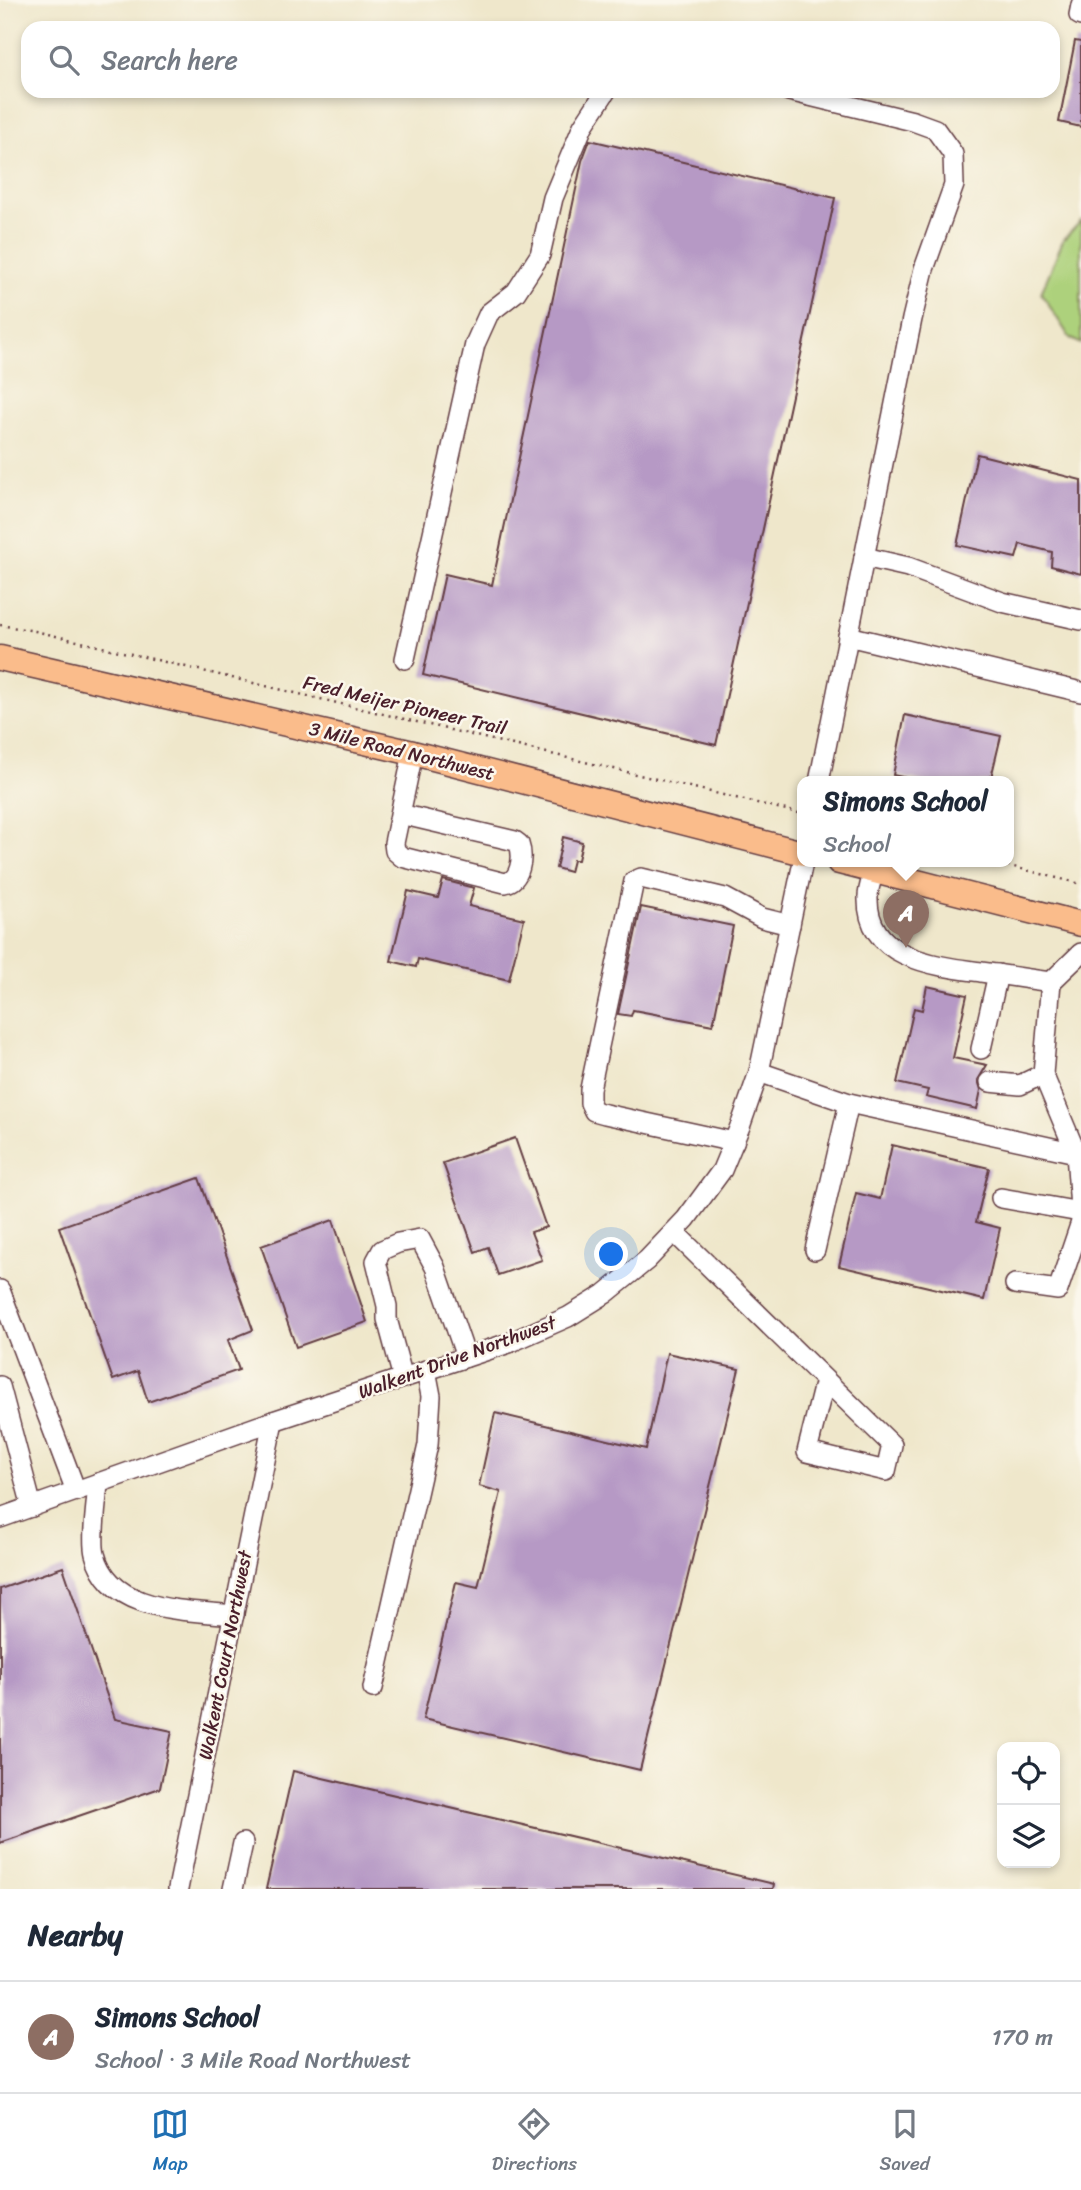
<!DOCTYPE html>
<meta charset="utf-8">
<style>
body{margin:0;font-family:Sriracha,sans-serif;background:#f2f2f3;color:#1f2937}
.controls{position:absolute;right:21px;bottom:21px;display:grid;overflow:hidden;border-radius:14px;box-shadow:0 4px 10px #0003}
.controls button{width:63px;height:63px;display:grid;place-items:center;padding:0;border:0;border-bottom:2px solid #e0e1e3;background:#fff;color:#1f2937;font:35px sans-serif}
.you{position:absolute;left:612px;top:1255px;width:24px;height:24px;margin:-18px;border:5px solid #fff;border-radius:50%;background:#1a73e8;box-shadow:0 0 0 10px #1a73e833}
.badge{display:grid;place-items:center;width:46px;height:46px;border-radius:50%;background:#1f6fb2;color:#fff;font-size:23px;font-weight:700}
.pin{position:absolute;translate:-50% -58px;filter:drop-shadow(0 2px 4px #0008)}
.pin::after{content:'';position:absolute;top:37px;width:24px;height:21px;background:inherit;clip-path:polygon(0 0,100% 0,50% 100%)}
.popup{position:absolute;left:797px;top:776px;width:217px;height:91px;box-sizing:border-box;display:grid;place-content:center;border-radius:14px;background:#fff;filter:drop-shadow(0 2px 5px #0005);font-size:23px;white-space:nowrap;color:#747a83}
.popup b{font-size:26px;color:#1f2937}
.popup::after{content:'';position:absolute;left:50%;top:100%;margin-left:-14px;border:14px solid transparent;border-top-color:#fff}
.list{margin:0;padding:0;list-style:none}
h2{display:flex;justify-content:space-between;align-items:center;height:91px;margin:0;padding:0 28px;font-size:30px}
h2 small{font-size:23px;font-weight:400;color:#747a83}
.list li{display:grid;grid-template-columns:46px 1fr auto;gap:21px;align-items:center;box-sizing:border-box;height:112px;padding:0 28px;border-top:2px solid #e0e1e3}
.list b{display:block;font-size:26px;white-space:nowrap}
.list p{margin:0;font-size:23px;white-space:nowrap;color:#747a83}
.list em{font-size:23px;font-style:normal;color:#747a83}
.icon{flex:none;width:38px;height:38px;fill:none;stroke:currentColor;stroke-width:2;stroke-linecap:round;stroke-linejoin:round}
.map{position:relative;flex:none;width:1081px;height:1889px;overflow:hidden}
.search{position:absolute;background:#fff;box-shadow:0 4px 10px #0003;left:21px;right:21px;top:21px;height:77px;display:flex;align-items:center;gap:18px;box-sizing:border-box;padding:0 24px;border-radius:21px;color:#747a83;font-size:26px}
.sheet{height:203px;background:#fff}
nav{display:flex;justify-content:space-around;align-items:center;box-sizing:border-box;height:98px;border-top:2px solid #e0e1e3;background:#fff;font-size:19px;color:#747a83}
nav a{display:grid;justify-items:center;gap:4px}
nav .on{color:#1f6fb2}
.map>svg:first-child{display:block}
</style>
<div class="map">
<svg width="1081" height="1889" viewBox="0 0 1081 1889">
<rect width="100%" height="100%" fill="#fbf7ec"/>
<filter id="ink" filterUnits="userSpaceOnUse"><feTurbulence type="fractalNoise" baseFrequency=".0143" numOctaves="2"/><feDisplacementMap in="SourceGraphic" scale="14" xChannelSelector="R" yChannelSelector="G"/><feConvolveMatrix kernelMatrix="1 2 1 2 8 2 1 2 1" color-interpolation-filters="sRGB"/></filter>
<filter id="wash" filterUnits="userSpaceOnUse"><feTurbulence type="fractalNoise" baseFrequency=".00686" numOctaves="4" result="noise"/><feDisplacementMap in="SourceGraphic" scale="28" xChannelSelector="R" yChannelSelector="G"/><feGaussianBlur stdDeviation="1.57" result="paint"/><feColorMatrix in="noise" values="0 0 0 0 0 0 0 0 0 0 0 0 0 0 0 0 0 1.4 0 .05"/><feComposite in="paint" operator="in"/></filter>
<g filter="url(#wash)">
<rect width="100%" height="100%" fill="#efe7cb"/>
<!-- green -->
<path fill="#add17b" stroke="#7c7853" stroke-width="2" d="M1081,221v123l-11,-6 -29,-45 22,-53z"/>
<g id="blocks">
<!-- building -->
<g fill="#b699c5">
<path d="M1075,41l6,1v85l-22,-5z"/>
<path d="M590,140l245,58 -119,547 -293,-70 22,-101 47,11 90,-424z"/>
<path d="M977,454l104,26v94l-30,-8 1,-14 -32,-8 -4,14 -59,-13z"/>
<path d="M905,715l96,21 -11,46h-65l-32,-7z"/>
<path d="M563,837l19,5 -4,18h-5l-3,12 -14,-4z"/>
<path d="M443,880l31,8 -5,18 55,13 -15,61 -91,-21 -2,8 -25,-6 17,-70 30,7z"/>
<path d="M641,907l92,19 -20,99 -80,-15 -2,6 -13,-2z"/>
<path d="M927,986l40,9 -14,63 34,7 -9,15 3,10 -4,19 -51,-12 2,-7 -31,-7 17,-75 8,2z"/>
<path d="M515,1138l31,89 -15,5 11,28 -44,15 -10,-28 -13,5 -32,-89z"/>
<path d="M892,1145l97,23 -13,54 24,6 -16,72 -145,-34 17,-73 24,6z"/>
<path d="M199,1178l54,152 -25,10 11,30 -91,32 -10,-31 -25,9 -54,-153z"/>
<path d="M333,1220l34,102 -71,25 -35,-101z"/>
<path d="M667,1353l72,16 -99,401 -217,-51 33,-137 22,5 23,-95 -22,-6 16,-73 151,36z"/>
<path d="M63,1567l52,152 57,12 -12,57 -160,55v-254z"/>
<path d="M293,1771l481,113 -1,5h-507z"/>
</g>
</g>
</g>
<g filter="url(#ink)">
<use href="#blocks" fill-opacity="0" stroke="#633d43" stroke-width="2"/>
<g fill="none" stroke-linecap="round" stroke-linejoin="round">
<defs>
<g id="minor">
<path d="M1081,5l-2,10 2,1"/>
<path d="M789,91l124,30 22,8 18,25 1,31 -30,84 -12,50 -93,463"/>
<path d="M864,557l44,10 94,35 79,18"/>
<path d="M848,636l233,56"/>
<path d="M405,659l70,-315 14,-31 27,-21 24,-37 13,-57 30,-72 23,-35"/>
<path d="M400,814l115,27 4,3c5,14 1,37 -14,39l-103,-26 -7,-6 -1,-8 19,-90"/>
<path d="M874,871c-2,8 -6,17 -6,26 -2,62 68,69 113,75 24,3 47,7 70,10l30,-29"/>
<path d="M981,1049l17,-75"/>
<path d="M759,1072l90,31 227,50"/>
<path d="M990,1082l30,3 23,-11"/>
<path d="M734,1142l-129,-28 -11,-3 -4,-8v-14l44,-208 7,-3 84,20 37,20 28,7"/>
<path d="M1001,1198l79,14"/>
<path d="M674,1232l218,213 -6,26 -79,-19 18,-72"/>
<path d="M815,1250l34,-147"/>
<path d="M1015,1284l43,6 23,-68 -5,-69 -33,-79 8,-92"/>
<path d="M0,1290l76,201"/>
<path d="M403,1378l-16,-59v-13l-11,-45 6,-11 16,-7 22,-4 15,28 31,90"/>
<path d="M0,1386l32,121"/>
<path d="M98,1483c-1,18 -7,55 -3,71 15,59 91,56 139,61"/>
<path d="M0,1518l273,-97 236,-78 59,-26 37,-23 42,-34 39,-41 36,-49 19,-46 18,-52 44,-210"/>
<path d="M373,1688l55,-243 3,-49 -5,-26"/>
<path d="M178,1889l95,-468"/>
<path d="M233,1889l10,-46"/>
</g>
<g id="major">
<path d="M0,658l413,95 390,100"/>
<path d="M839,862l242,62"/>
</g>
</defs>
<!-- minor casing -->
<use href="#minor" stroke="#633d43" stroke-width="22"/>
<!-- major casing -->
<use href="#major" stroke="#633d43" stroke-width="27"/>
<!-- path -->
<g stroke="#633d43" stroke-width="2.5" stroke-dasharray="2 5" stroke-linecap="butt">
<path d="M0,625l35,6 768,183"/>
<path d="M994,862l87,22"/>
</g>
<!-- minor -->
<use href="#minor" stroke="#fff" stroke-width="19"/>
<!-- major -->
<use href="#major" stroke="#fabc8b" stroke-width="24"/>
</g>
</g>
<g text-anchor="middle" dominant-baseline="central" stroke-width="5" stroke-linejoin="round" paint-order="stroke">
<!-- street labels -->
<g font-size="19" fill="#4a1f2b" stroke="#fbf7ec">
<text transform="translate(405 705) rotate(13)">Fred Meijer Pioneer Trail</text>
<text transform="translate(402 751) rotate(14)">3 Mile Road Northwest</text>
<text transform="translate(457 1357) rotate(-20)">Walkent Drive Northwest</text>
<text transform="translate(225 1655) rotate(-79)">Walkent Court Northwest</text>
</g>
</g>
</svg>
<div class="controls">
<button><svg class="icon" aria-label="locate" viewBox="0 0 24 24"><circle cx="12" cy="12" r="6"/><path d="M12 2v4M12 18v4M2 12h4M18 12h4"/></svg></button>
<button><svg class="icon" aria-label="layers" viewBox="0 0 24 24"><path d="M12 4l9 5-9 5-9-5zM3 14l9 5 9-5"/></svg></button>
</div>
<div class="you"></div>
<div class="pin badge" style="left:906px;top:948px;background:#8d6e63">A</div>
<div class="popup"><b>Simons School</b>School</div>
<div class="search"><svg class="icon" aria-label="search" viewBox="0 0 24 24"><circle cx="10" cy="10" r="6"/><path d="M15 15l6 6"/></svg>Search here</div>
</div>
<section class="sheet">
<h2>Nearby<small></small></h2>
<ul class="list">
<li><span class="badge" style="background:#8d6e63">A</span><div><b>Simons School</b><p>School · 3 Mile Road Northwest</p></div><em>170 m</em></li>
</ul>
</section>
<nav>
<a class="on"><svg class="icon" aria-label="map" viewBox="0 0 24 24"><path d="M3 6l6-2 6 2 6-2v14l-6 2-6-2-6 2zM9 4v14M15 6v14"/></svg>Map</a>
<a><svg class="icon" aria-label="directions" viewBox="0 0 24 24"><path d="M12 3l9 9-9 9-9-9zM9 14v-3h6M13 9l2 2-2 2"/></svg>Directions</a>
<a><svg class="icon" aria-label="saved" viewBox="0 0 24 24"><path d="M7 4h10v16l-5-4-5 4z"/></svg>Saved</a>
</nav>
